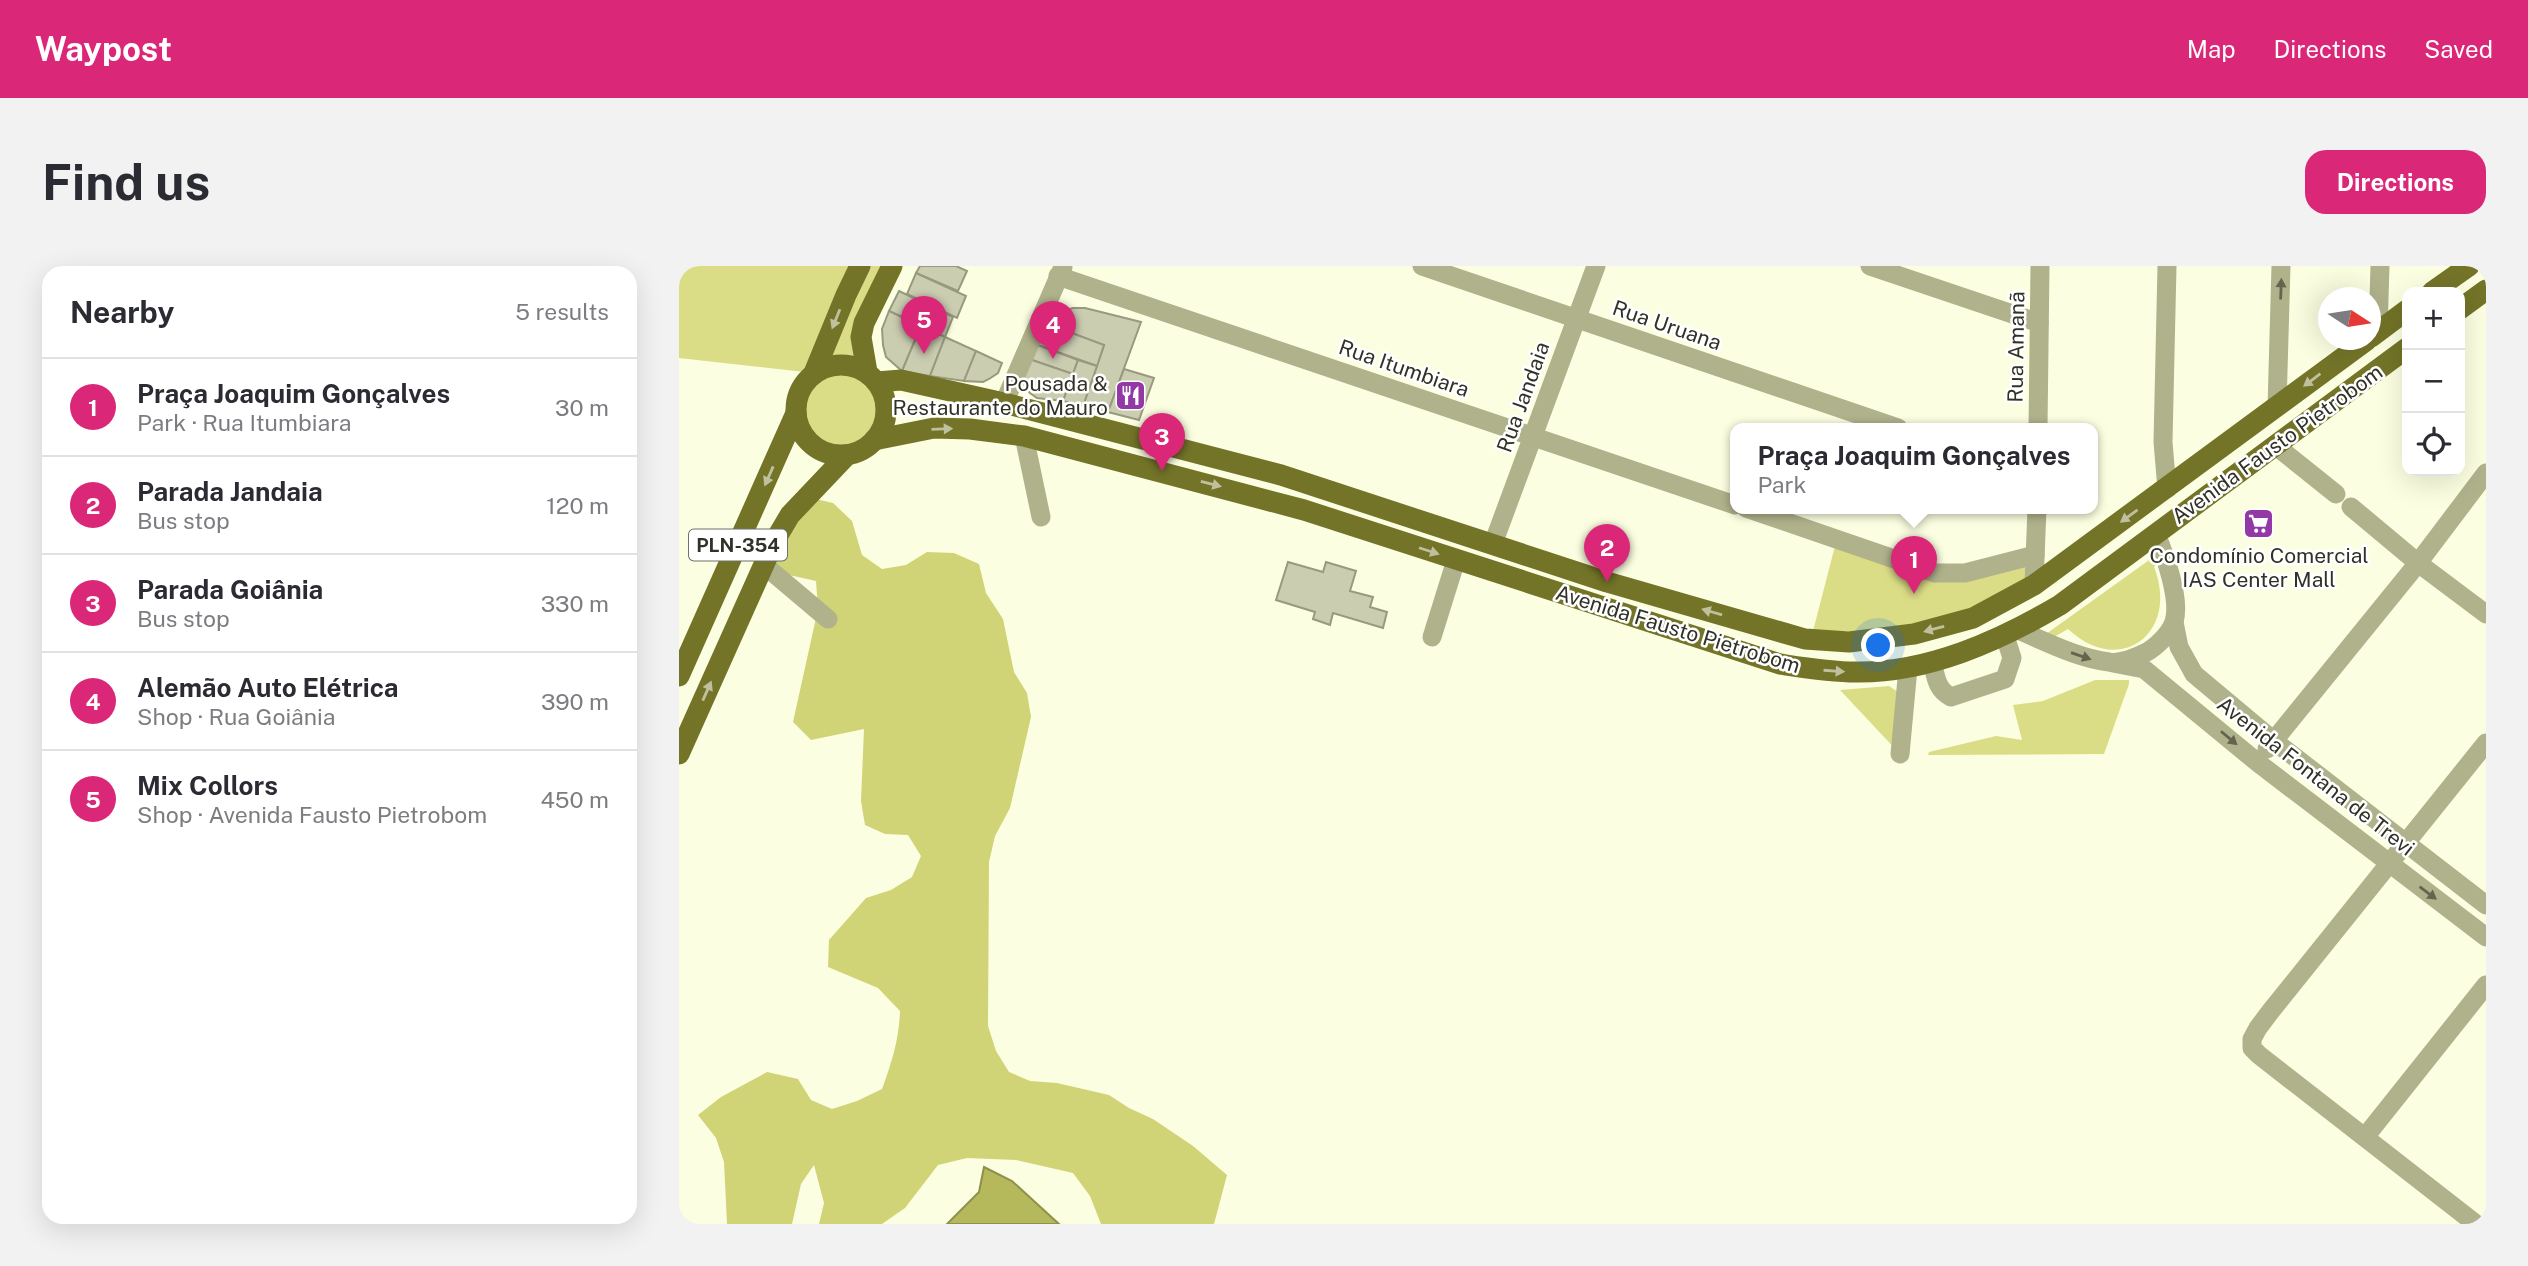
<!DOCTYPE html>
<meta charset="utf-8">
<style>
body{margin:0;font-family:"Public Sans",sans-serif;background:#f2f2f3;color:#2b2b33}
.controls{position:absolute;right:21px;top:21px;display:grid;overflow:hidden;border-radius:14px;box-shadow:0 7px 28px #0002}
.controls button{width:63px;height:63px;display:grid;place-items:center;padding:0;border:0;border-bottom:2px solid #e1e1e2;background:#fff;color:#2b2b33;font:35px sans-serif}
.compass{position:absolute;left:1639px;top:21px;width:63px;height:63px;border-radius:50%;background:#fff;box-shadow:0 7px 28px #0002;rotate:102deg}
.you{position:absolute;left:1200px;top:380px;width:24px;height:24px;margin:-18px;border:5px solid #fff;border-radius:50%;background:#1a73e8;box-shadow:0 0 0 10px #1a73e833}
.badge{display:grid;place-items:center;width:46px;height:46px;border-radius:50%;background:#db2777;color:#fff;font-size:23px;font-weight:700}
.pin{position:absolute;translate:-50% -58px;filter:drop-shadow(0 2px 4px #0008)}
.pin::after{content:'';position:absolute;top:37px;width:24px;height:21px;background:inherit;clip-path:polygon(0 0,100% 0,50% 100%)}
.popup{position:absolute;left:1051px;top:157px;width:368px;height:91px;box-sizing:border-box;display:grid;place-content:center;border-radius:14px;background:#fff;filter:drop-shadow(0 2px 5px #0005);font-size:23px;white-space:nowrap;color:#7c7c81}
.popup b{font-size:26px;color:#2b2b33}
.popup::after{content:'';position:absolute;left:50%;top:100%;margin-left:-14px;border:14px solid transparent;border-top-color:#fff}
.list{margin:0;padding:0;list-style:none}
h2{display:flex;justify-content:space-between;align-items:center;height:91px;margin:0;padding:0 28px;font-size:30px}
h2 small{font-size:23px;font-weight:400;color:#7c7c81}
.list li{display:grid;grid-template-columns:46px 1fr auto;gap:21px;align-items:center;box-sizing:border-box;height:98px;padding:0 28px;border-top:2px solid #e1e1e2}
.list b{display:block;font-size:26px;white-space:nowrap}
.list p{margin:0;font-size:23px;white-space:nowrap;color:#7c7c81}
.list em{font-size:23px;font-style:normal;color:#7c7c81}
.icon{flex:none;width:38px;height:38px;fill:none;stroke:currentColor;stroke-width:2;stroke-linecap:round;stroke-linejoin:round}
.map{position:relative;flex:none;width:1807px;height:958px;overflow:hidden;border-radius:21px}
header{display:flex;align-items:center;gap:42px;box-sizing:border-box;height:98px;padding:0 35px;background:#db2777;color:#fff}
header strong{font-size:33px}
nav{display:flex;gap:38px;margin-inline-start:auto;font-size:24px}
.intro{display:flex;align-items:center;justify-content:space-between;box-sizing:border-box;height:168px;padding:0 42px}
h1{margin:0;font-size:49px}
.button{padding:18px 32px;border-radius:21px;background:#db2777;color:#fff;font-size:24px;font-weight:700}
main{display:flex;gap:42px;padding:0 42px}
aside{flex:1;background:#fff;border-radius:21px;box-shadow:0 7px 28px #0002}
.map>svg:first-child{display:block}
</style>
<header>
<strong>Waypost</strong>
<nav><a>Map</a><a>Directions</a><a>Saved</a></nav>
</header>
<div class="intro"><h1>Find us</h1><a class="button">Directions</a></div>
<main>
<aside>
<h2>Nearby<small>5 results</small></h2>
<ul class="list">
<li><span class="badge">1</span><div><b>Praça Joaquim Gonçalves</b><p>Park · Rua Itumbiara</p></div><em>30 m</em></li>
<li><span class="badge">2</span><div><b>Parada Jandaia</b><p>Bus stop</p></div><em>120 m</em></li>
<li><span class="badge">3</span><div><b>Parada Goiânia</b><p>Bus stop</p></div><em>330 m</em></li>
<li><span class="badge">4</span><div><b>Alemão Auto Elétrica</b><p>Shop · Rua Goiânia</p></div><em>390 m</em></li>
<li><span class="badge">5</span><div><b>Mix Collors</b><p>Shop · Avenida Fausto Pietrobom</p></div><em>450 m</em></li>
</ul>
</aside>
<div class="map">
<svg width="1807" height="958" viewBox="0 0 1807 958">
<rect width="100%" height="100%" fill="#fcfee1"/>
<!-- green -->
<g fill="#dbdd86">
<path d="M0,0h213l-19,37 -6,69c-19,-9 -34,-9 -53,1l-135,-15z"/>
<circle cx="162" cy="143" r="38"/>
<path d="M1156,280l99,33 96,-17 -1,20c-20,10 -39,21 -60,29 -49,19 -104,21 -156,20z"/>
<path d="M1480,287l2,8 -7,6c26,66 -34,111 -86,62l-14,8 -8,-3z"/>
<path d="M1416,414h34v4l-25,70 -176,1 1,-3 67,-16 26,4 -9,-35 30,-4z"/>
<path d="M1210,420l12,8 -1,60 -60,-64z"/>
</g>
<!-- forest -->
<path fill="#d1d377" d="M128,231l26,6 19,18 10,34 20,14 24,-4 21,-13 27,1 25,11 7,29 17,26 11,53 13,21 4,24 -21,91 -15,28 -6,26 -1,164 8,25 13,21 21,9 27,2 52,12 20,13 24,11 40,27 34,29 -13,49h-113l-11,-28 -17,-23 -57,-13 -49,-2 -29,7 -33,43 -23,16h-63l5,-21 -10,-38 -13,19 -9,40h-65l-3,-62 -8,-24 -18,-23 23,-18 46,-25 31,7 13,21 21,9 25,-8 25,-12c10,-27 17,-50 18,-78l-22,-23 -50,-21 1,-27 37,-42 25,-8 21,-13 9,-21 -13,-21 -23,-1 -20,-9 -4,-24 3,-72 -53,11 -18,-18 25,-113 -2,-28 -27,-6 -24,-14z"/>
<!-- water -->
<path fill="#b6b85c" stroke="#8e904c" stroke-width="2" d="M305,901l28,14 47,43h-112l32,-32z"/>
<!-- building -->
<g fill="#cbcdb1" stroke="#98997e" stroke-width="2">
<path d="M241,0h36l11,5 -9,20 -42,-18z"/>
<path d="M237,7l50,23 -9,22 -50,-24z"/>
<path d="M220,25l54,26 -8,20 -56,-26z"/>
<path d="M394,42h12l56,14 -33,90 -25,-6 21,-61 -59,-22 15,-11z"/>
<path d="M210,45l32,15 -19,45 -16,-14 -3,-12 -1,-16z"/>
<path d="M366,57l59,22 -7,21 -62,-22z"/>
<path d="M242,60l24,11 -15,39 -28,-5z"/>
<path d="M266,71l31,14 -12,30 -34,-5z"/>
<path d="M356,78l43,16 -5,14 -44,-15z"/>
<path d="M297,85l26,12 -4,10 -9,6 -6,3 -19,-1z"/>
<path d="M350,93l44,15 -10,27 -26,-3 -7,-5 -5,-6 -2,-12z"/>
<path d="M399,94l19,6 -14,40 -20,-5z"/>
<path d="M445,103l30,9 -15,42 -31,-8z"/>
<path d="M609,296l35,10 3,-10 30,9 -6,20 23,6 -3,10 17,5 -4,16 -50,-15 -3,12 -17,-6 2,-7 -39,-12z"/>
</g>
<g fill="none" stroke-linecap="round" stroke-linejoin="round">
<!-- minor -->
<g stroke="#b0b28c" stroke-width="19">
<path d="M743,0l476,162"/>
<path d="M1191,0l169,57"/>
<path d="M379,10l677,229"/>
<path d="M1699,65l2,-65"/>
<path d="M325,137l59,-136"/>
<path d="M1598,141l4,-141"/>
<path d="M1359,162l2,-162"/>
<path d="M345,170l17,81"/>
<path d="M1597,180l60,48"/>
<path d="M1488,223l-4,-47 4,-176"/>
<path d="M1672,241l67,56 68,51"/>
<path d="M1067,242l189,65h30l70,-18"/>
<path d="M814,278l103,-278"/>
<path d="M85,299l64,54"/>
<path d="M1355,319l3,-77"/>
<path d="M1495,356l5,25 15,27 80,67 212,164"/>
<path d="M1339,364c29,12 59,28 91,32 12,2 25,-4 36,-9 10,-5 25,-19 29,-31 7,-22 -9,-67 -18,-88"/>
<path d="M753,371l24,-77"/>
<path d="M1253,395c4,16 4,28 19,36l54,-18 7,-21 -7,-22"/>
<path d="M1434,397l31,6 113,93 229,175"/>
<path d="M1588,483l151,-186 68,-90"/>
<path d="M1221,488l8,-86"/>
<path d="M1686,871l121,-152"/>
<path d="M1797,958l-217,-169 -7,-7v-9l6,-11 12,-16 216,-269"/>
</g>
<!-- major -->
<g stroke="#737428" stroke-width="21">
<path d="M1753,26l37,-26"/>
<path d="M1781,43l26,-19"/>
<path d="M1692,71l36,-27"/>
<circle cx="162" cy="144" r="45"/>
<path d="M188,106l-6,-35 3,-14 28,-57"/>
<path d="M135,107l32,-78 14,-29"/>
<path d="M198,116l24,-2 103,23 277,72 326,107 198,57 44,3 65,-8 59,-16 61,-33 333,-245"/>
<path d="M195,174l60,-12 36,1 54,7 280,74 476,154c26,4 50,8 76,8 72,1 143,-31 204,-67l347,-257"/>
<path d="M0,410l117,-263"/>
<path d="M0,488l95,-212 16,-27 57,-60"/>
</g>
</g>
<!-- one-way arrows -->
<defs><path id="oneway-solid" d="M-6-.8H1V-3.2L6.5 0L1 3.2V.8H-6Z" transform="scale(1.75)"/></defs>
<g fill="#64654f">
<use href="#oneway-solid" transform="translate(1602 23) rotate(-88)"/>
<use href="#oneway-solid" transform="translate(1402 390) rotate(19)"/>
<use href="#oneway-solid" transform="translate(1550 472) rotate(40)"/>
<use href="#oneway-solid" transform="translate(1749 627) rotate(37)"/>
</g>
<g fill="#c0c09e">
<use href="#oneway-solid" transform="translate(157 53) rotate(112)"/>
<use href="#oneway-solid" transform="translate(1633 114) rotate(143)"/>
<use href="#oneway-solid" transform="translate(263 163) rotate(-2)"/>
<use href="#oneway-solid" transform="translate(90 210) rotate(114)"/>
<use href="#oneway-solid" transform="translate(532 218) rotate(14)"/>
<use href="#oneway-solid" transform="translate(1450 250) rotate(144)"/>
<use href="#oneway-solid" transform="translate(750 285) rotate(18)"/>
<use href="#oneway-solid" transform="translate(1033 346) rotate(-164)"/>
<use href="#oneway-solid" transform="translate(1255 363) rotate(165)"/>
<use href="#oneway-solid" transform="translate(1155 405) rotate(4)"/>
<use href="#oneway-solid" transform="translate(28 425) rotate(-66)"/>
</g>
<!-- icons -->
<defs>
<symbol id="restaurant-square" viewBox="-11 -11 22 22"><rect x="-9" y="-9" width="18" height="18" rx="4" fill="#9239a6" stroke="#fff"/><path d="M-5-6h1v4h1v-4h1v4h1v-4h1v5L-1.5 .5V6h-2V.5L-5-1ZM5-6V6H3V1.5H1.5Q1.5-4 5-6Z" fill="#fff"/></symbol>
<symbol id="supermarket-square" viewBox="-11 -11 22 22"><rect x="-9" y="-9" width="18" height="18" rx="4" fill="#9239a6" stroke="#fff"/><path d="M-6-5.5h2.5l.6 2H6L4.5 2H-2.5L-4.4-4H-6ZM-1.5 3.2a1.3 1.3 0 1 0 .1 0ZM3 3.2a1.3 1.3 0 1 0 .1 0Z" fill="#fff"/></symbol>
</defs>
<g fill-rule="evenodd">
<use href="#restaurant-square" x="434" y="112" width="35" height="35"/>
<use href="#supermarket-square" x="1562" y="240" width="35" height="35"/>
</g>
<g text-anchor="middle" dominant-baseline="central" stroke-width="5" stroke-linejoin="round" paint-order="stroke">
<!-- shield labels -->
<rect fill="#fff" stroke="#6f7068" stroke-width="2" x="10" y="263.5" width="98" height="31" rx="5"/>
<g font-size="19" font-weight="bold" fill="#313227">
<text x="59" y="279">PLN-354</text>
</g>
<!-- street labels -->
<g font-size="21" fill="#313227" stroke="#fff">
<text transform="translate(988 59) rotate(19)">Rua Uruana</text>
<text transform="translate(1337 81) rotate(-89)">Rua Amanã</text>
<text transform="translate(725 102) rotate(19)">Rua Itumbiara</text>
<text transform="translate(844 131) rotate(-70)">Rua Jandaia</text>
<text transform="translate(1598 178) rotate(-36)">Avenida Fausto Pietrobom</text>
<text transform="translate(999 363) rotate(17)">Avenida Fausto Pietrobom</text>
<text transform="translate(1637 510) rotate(38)">Avenida Fontana de Trevi</text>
</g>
<!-- poi labels -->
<g font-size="21" fill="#313227" stroke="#fff" text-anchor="end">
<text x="429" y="117">Pousada &amp;<tspan x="429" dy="24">Restaurante do Mauro</tspan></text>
<text x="1580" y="289" text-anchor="middle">Condomínio Comercial<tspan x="1580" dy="24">IAS Center Mall</tspan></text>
</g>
</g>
</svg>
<div class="controls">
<button>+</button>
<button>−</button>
<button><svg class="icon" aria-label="locate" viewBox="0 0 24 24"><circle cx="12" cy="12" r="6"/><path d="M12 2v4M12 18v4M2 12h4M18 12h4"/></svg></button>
</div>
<svg class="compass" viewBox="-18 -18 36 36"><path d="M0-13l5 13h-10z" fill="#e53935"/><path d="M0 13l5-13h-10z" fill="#7c7c81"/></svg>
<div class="you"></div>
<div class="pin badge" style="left:1235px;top:328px">1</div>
<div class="popup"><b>Praça Joaquim Gonçalves</b>Park</div>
<div class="pin badge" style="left:928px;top:316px">2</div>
<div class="pin badge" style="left:483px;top:205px">3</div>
<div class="pin badge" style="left:374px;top:93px">4</div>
<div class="pin badge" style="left:245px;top:88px">5</div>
</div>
</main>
